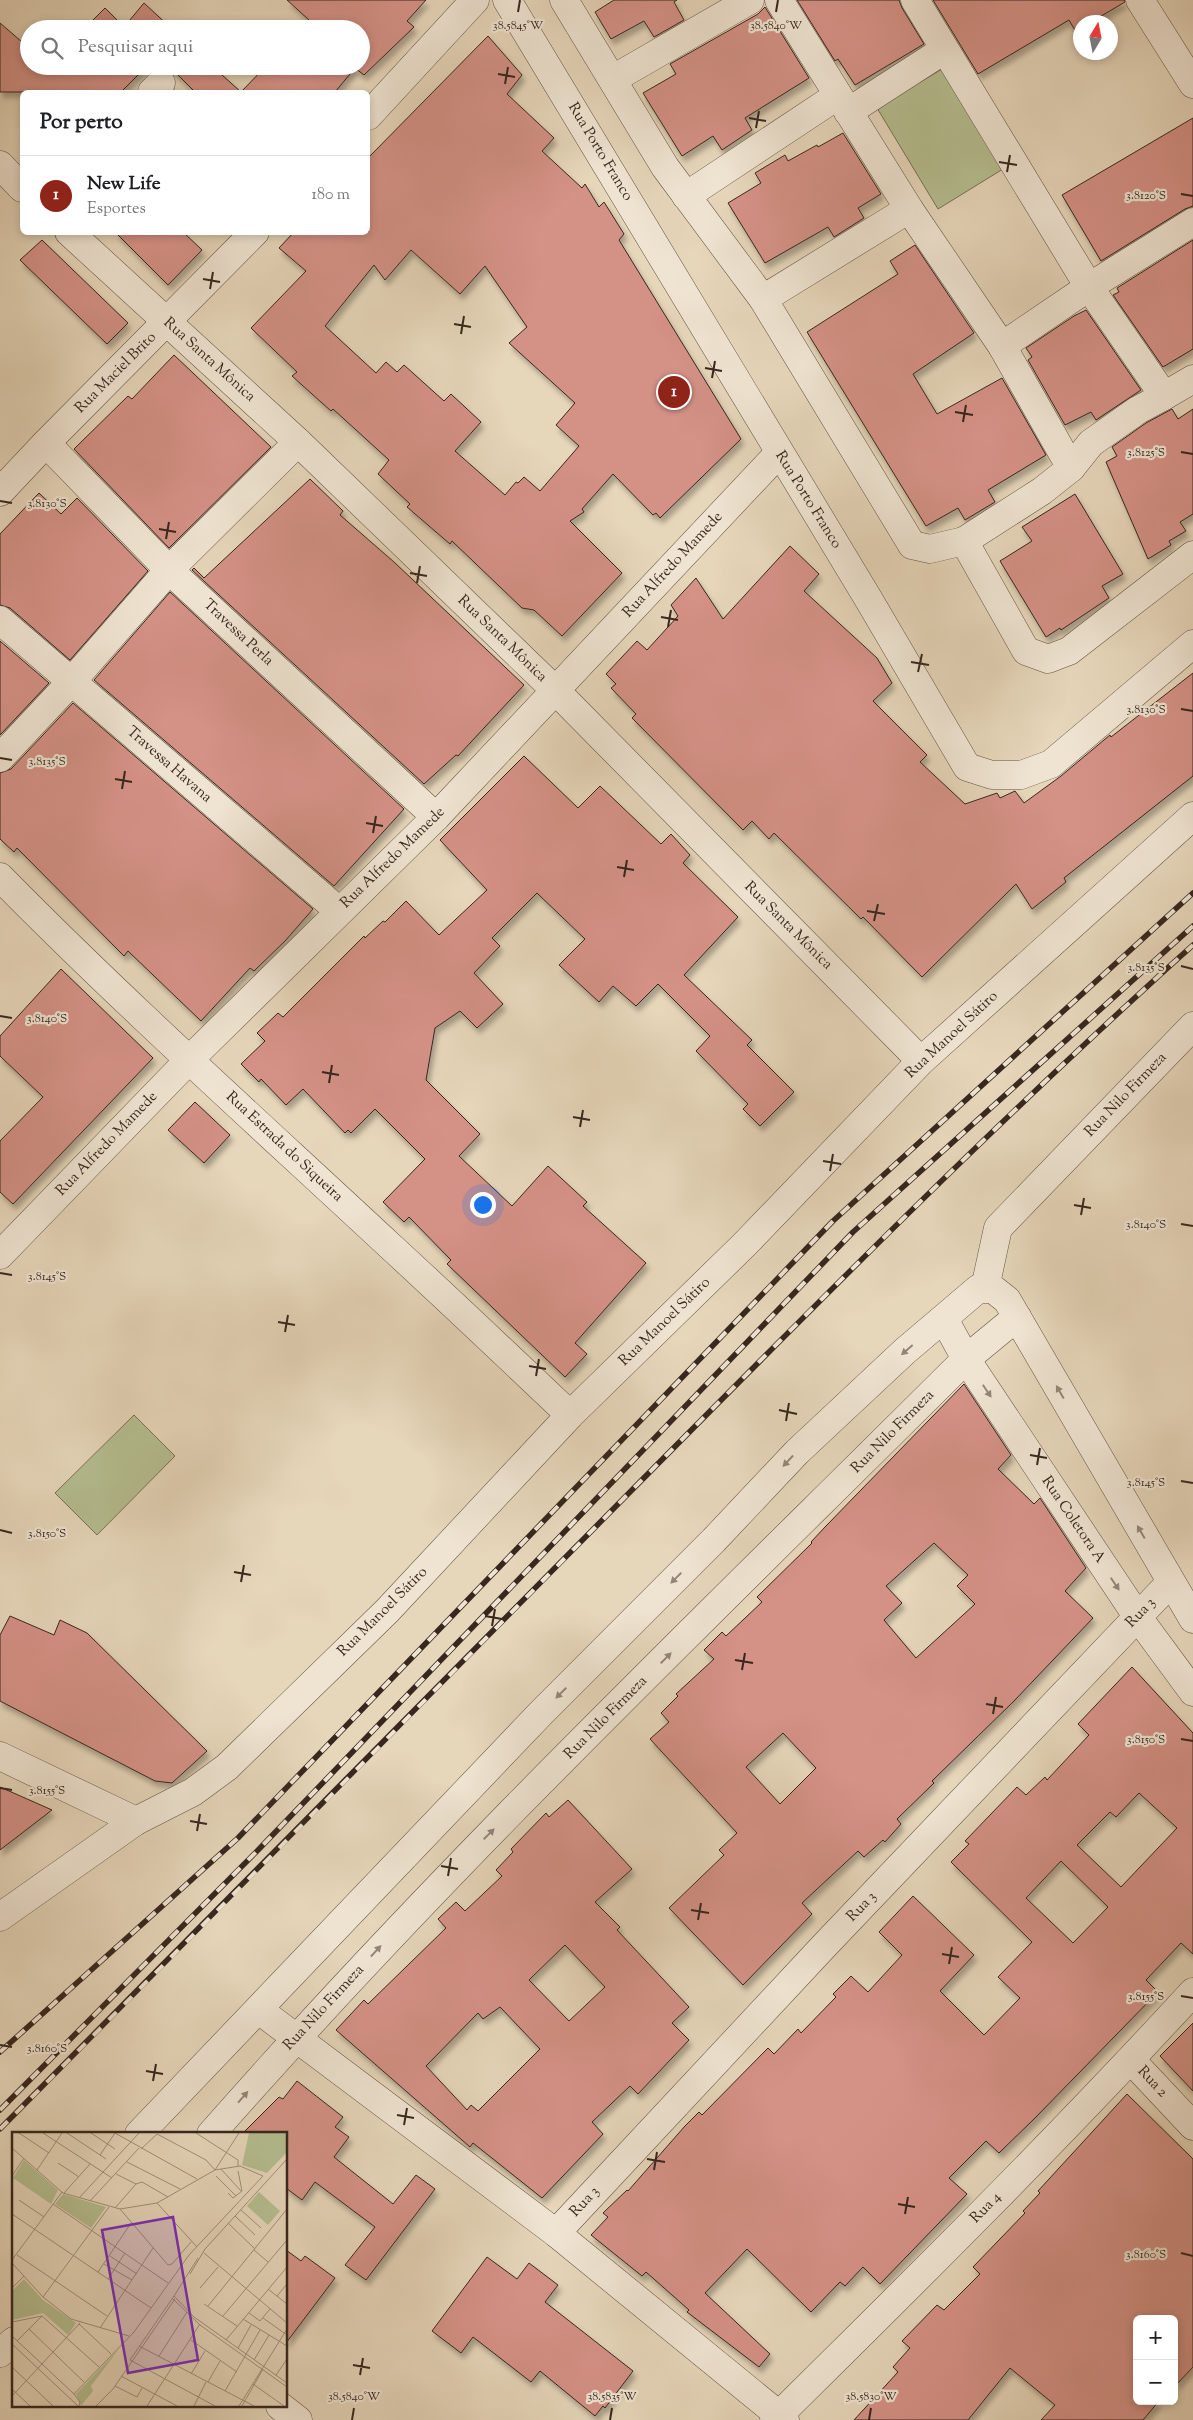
<!DOCTYPE html>
<html lang="pt">
<meta charset="utf-8">
<style>
body{margin:0;font-family:"Sorts Mill Goudy",serif;background:#f2f2f2;color:#202124}
.controls{position:absolute;right:15px;bottom:15px;display:grid;overflow:hidden;border-radius:8px;box-shadow:0 2px 8px #0003}
.controls button{width:45px;height:45px;display:grid;place-items:center;padding:0;border:0;border-bottom:1px solid #e0e0e0;background:#fff;color:#202124;font:25px sans-serif}
.compass{position:absolute;left:1073px;top:15px;width:45px;height:45px;border-radius:50%;background:#fff;box-shadow:0 2px 8px #0003;rotate:10deg}
.you{position:absolute;left:482px;top:1204px;width:18px;height:18px;margin:-12px;border:4px solid #fff;border-radius:50%;background:#1a73e8;box-shadow:0 0 0 8px #1a73e833}
.badge{display:grid;place-items:center;width:32px;height:32px;border-radius:50%;background:#8f2418;color:#fff;font-size:16px;font-weight:700}
.pin{position:absolute;translate:-50% -50%;border:2px solid #fff;box-shadow:0 1px 5px #0006}
.list{margin:0;padding:0;list-style:none}
h2{display:flex;justify-content:space-between;align-items:center;height:65px;margin:0;padding:0 20px;font-size:21px}
h2 small{font-size:16px;font-weight:400;color:#757577}
.list li{display:grid;grid-template-columns:32px 1fr auto;gap:15px;align-items:center;box-sizing:border-box;height:80px;padding:0 20px;border-top:1px solid #e0e0e0}
.list b{display:block;font-size:19px;white-space:nowrap}
.list p{margin:0;font-size:16px;white-space:nowrap;color:#757577}
.list em{font-size:16px;font-style:normal;color:#757577}
.icon{flex:none;width:28px;height:28px;fill:none;stroke:currentColor;stroke-width:2;stroke-linecap:round;stroke-linejoin:round}
.map{position:relative;flex:none;width:1193px;height:2420px;overflow:hidden}
.search{position:absolute;background:#fff;box-shadow:0 2px 8px #0003;left:20px;top:20px;width:350px;height:55px;display:flex;align-items:center;gap:12px;box-sizing:border-box;padding:0 18px;border-radius:28px;color:#757577;font-size:19px}
.panel{position:absolute;background:#fff;box-shadow:0 2px 8px #0003;left:20px;top:90px;width:350px;height:145px;border-radius:8px}
.map>svg:first-child{display:block}
</style>
<div class="map">
<svg width="1193" height="2420" viewBox="0 0 1193 2420">
<defs>
<filter id="shadow"><feDropShadow dx="3" dy="5.5" stdDeviation="2.5" flood-color="#0004"/></filter>
</defs>
<rect width="100%" height="100%" fill="#e6d6ba"/>
<filter id="stains"><feTurbulence type="fractalNoise" baseFrequency=".004" numOctaves="4"/><feColorMatrix values="0 0 0 0 .2 0 0 0 0 .09 0 0 0 0 .02 0 0 0 .5 -.17"/></filter>
<radialGradient id="worn" r=".72"><stop offset=".6" stop-color="#630" stop-opacity="0"/><stop offset="1" stop-color="#630" stop-opacity=".3"/></radialGradient>
<!-- green -->
<g fill="#b5be90" stroke="#767257">
<path d="M942,69l61,100 -65,40 -61,-101z"/>
<path d="M134,1415l41,41 -78,79 -42,-42z"/>
</g>
<!-- building -->
<g fill="#d49186" stroke="#37271e" fill-rule="evenodd" filter="url(#shadow)">
<path d="M287,0h139l-19,21 7,6 -50,48 -9,-7 -20,24h-140l-26,-26h43l29,26 25,-26h95v-37h-54l-3,-3 5,-6z"/>
<path d="M614,0h63l-3,2 10,18 -30,17 -10,-16 -33,18 -16,-27z"/>
<path d="M797,0h102l3,8 22,36 -69,41 -17,-26 -3,2z"/>
<path d="M933,0h191l1,2 -34,20h-11v7l-4,3 -7,-12 -91,54z"/>
<path d="M144,3l28,26h-88l21,-21 19,19z"/>
<path d="M765,7l44,71 -64,40 7,12 -30,20 -9,-14 -31,20 -39,-63 33,-19 -6,-10 88,-50z"/>
<path d="M0,23l29,25v18h118l-26,26h-121z"/>
<path d="M488,36l34,39 -15,19 47,44 -12,13 40,37 3,-4 14,23 5,-5 20,32 -5,6 122,199 -81,79 -4,-5 -3,2 -40,-41 -31,35 2,3 -14,9 52,52 -60,63 -28,-26 -12,-2 -70,-67 -2,3 -43,-37 3,-3 -32,-30 11,-14 -56,-51 -2,2 -39,-35 5,-4 -46,-44 55,-57 -27,-23 15,-16h74v-74zM411,250l49,44 25,-28 42,61 -18,16 66,60 -19,22 23,21 -39,45 -16,-14 -6,6 -2,-1 -11,13 -50,-44 26,-29 -30,-28 -7,7 -40,-36 -7,7 -11,-10 -10,11 -51,-47 49,-61 11,15z"/>
<path d="M1193,118v88l-8,3 -84,52 -39,-66z"/>
<path d="M843,133l38,61 -23,14 6,10 -30,19 -6,-10 -63,36 -37,-60 33,-20 -6,-10 30,-18 3,6 29,-16 1,2z"/>
<path d="M115,232h68l19,18 -34,35z"/>
<path d="M42,240l86,83 -21,21 -87,-84z"/>
<path d="M1193,240v109l-30,18 -50,-72 6,-3 -2,-4z"/>
<path d="M915,245l59,88 -61,41 24,40 65,-36 44,77 -58,35 7,12 -30,18 -7,-12 -32,18 -119,-194 91,-58 -8,-13z"/>
<path d="M1086,310l55,80 -45,30 -5,-8 -26,13 -37,-65 4,-3 -6,-9 48,-32z"/>
<path d="M174,355l97,92 -102,101 -95,-99 54,-53 4,3z"/>
<path d="M1172,409l6,10 15,-10v105l-13,8 6,9 -17,10 2,4 -23,14 -42,-97 11,-6 -5,-9 34,-24z"/>
<path d="M310,479l33,32 -3,4 54,47 130,123 -66,71 -2,-1 -32,29 -232,-214 2,-2 10,10z"/>
<path d="M39,493l22,21 16,-16 71,73 -78,89 -60,-52 -10,-3v-71z"/>
<path d="M1075,494l48,80 -21,12 7,12 -48,32 -1,-2 -14,9 -46,-76 32,-20 -10,-14z"/>
<path d="M790,546l29,28 -15,17 73,67 15,25 -19,18 54,54 -7,7 45,42 32,-11 3,5 15,-7 9,12 37,-27 49,-41 1,2 82,-64v103l-129,102 2,4 -34,27 -16,-25 -94,93 -59,-60 -2,2 -87,-86 -5,6 -17,-18 -9,9 -111,-112 4,-4 -25,-26 5,-4 -10,-10 31,-33 10,9 31,-34 -7,-11 25,-27 27,41z"/>
<path d="M170,592l234,217 -70,77 -240,-206z"/>
<path d="M0,641l49,42 -49,52z"/>
<path d="M73,703l240,206 -28,32 -31,30 -4,-3 -49,53 -73,-70 -4,5 -107,-108 -3,4 -14,-13v-66l11,-4z"/>
<path d="M524,756l54,52 22,-22 61,58 10,-10 19,21 -7,8 55,54 -54,58 68,65 -5,5 47,47 -34,34 -17,-17 5,-5 -52,-53 14,-15 -52,-52 -22,22 -23,-20 -14,16 -40,-37 26,-26 -48,-46 -45,45 8,8 -26,27 29,31 -26,24 -17,-17 -25,17 -9,52 54,54 -21,22 53,50 36,-40 39,36 -4,4 63,57 -71,80 12,11 -22,23 -118,-113 4,-4 -42,-43 -5,5 -21,-20 42,-43 -50,-50 -24,24 -3,-3 -3,3 -42,-44 -17,16 -25,-26 -2,3 -18,-18 24,-23 -8,-8 21,-20 5,4 81,-81 1,2 18,-17 2,1 21,-21 33,34 48,-45 -47,-50z"/>
<path d="M61,969l92,89 -140,146 -13,-12v-51l43,-44 -43,-41v-20z"/>
<path d="M195,1102l35,33 -26,28 -36,-33z"/>
<path d="M964,1384l47,71 -13,14 36,35 6,-6 46,70 -21,23 28,27 -79,83 -82,80 2,2 -37,36 4,5 -16,18 -2,-2 -19,17 -6,-6 -56,52 10,11 -69,71 -74,-77 55,-53 -5,-5 18,-17 -87,-94 19,-17 -8,-9 17,-17 -2,-2 38,-35 -10,-9 18,-18 4,4 36,-34 -5,-5 55,-54 -1,-1 14,-15zM934,1543l34,32 -11,11 18,18 -59,54 -32,-38 18,-17 -16,-17zM783,1733l33,35 -36,36 -34,-37z"/>
<path d="M10,1616l44,19 6,-15 27,13 120,118 -35,32 -17,-2 -155,-80v-66z"/>
<path d="M1132,1667l61,66v221l-12,-11 -35,37 12,12 -123,126 -36,35 -13,-12 -37,37 18,16 -87,90 -17,-17 -18,19 -5,-4 -29,30 -64,-63 -42,44 65,61 -11,13 -72,-55 2,-2 -43,-38 -4,4 -51,-41 17,-18 -5,-4 24,-23 1,1 57,-65 14,-14 3,3 66,-67 6,6 24,-25 3,4 35,-36 -3,-3 18,-18 17,16 34,-37 -23,-23 34,-36 61,59 -34,36 44,44 36,-37 -22,-21 34,-35 -81,-80 18,-18 -4,-3 52,-54 9,8 19,-18 2,3 42,-45 -11,-11zM1139,1793l38,35 -56,59 -44,-42 33,-33 6,5zM1061,1861l47,46 -35,36 -47,-45z"/>
<path d="M0,1787l52,23 -52,40z"/>
<path d="M568,1800l64,69 -37,33 25,25 -3,3 72,77 -17,16 17,17 -51,54 -8,-8 -38,36 11,12 -61,64 -69,-55 -3,4 -134,-117 28,-30 4,4 78,-76 -8,-9 18,-17 9,9 37,-35 -6,-6 17,-18 -2,-3 35,-36 3,4zM565,1945l40,42 -36,34 -40,-41zM500,2007l40,42 -62,62 -7,-6 -4,5 -41,-44 52,-53 5,6z"/>
<path d="M1193,2023v68l-33,-35z"/>
<path d="M297,2081l46,36 -8,10 14,10 -15,20 59,47 23,-29 19,14 -69,91 -21,-15 30,-38 -60,-45 -13,18 -16,-12v-54h-44l37,-37 4,2z"/>
<path d="M1127,2094l66,65v208l-17,18 -2,-66h-37v82h22l-16,19h-102l14,-15 -45,-37 -42,52h-114l44,-48 -5,-5 17,-19 -8,-7 35,-36 7,5 36,-36 -7,-7 52,-54 -2,-2 17,-18 -2,-2z"/>
<path d="M286,2250l15,11 4,-5 30,22 -49,65z"/>
<path d="M487,2257l30,22 12,-16 29,22 -13,17 88,69 -28,37 -2,-2 -8,10 -55,-45 -9,11 -58,-45 -12,16 -29,-22z"/>
</g>
<g fill="none" stroke-linecap="round" stroke-linejoin="round">
<defs>
<g id="minor">
<path d="M507,0l362,600 98,167 25,8h29l30,-11 142,-120"/>
<path d="M564,0l101,167 98,132 149,246 18,4 34,-8"/>
<path d="M779,0l130,209 93,137 69,122 20,-25 47,-33 26,-14 -75,-109 -174,-287"/>
<path d="M1140,0l53,84"/>
<path d="M613,79l137,-79"/>
<path d="M152,92l9,-9"/>
<path d="M848,112l96,-62"/>
<path d="M368,116l107,-116"/>
<path d="M0,165l22,23"/>
<path d="M686,196l151,-100"/>
<path d="M69,232l229,210 258,249 365,370"/>
<path d="M763,299l146,-90"/>
<path d="M1002,346l87,-59 104,-65"/>
<path d="M1164,396l29,-17"/>
<path d="M46,443l123,127 267,247"/>
<path d="M1071,468l-29,23 -78,50 62,110 22,8 21,-8 124,-96"/>
<path d="M0,492l46,-49 209,-211"/>
<path d="M0,620l339,291"/>
<path d="M0,758l72,-77 97,-111 129,-128"/>
<path d="M0,877c125,127 258,246 389,368 61,56 121,113 181,170"/>
<path d="M0,1255l189,-195 247,-243 343,-364"/>
<path d="M985,1288l13,-60 195,-202"/>
<path d="M944,1319l22,40 171,257 56,76"/>
<path d="M0,1756l136,65"/>
<path d="M0,1917l136,-96 57,-29 34,-25 160,-156 183,-196 175,-171 176,-183 272,-245"/>
<path d="M259,2010l297,223 229,187"/>
<path d="M1131,2060l62,66"/>
<path d="M139,2134l403,-422 172,-172 83,-88 108,-101 73,-62h15l14,11 186,319"/>
<path d="M211,2134c238,-271 499,-520 755,-775l51,-42"/>
<path d="M556,2233l268,-287 346,-363"/>
<path d="M0,2353l14,-12"/>
<path d="M280,2406l18,14"/>
<path d="M774,2420c142,-140 284,-281 419,-428"/>
</g>
</defs>
<!-- minor casing -->
<use href="#minor" stroke="#635345" stroke-width="29"/>
<!-- minor -->
<use href="#minor" stroke="#efe4d2" stroke-width="28"/>
<defs>
<g id="rail">
<path d="M0,2052l238,-214 595,-617 360,-328"/>
<path d="M0,2110l261,-263 592,-615 340,-306"/>
<path d="M0,2129c211,-211 420,-424 630,-637 184,-186 368,-372 563,-547"/>
</g>
</defs>
<!-- rail casing -->
<use href="#rail" stroke="#37271e" stroke-width="5.5"/>
<!-- rail -->
<use href="#rail" stroke="#efe4d2" stroke-width="4" stroke-dasharray="11" stroke-linecap="butt"/>
</g>
<!-- one-way arrows -->
<defs><path id="oneway-solid" d="M-6-.8H1V-3.2L6.5 0L1 3.2V.8H-6Z" transform="scale(1.25)"/></defs>
<g fill="#938678">
<use href="#oneway-solid" transform="translate(907 1350) rotate(139)"/>
<use href="#oneway-solid" transform="translate(987 1391) rotate(56)"/>
<use href="#oneway-solid" transform="translate(1060 1392) rotate(-120)"/>
<use href="#oneway-solid" transform="translate(788 1461) rotate(133)"/>
<use href="#oneway-solid" transform="translate(1141 1532) rotate(-120)"/>
<use href="#oneway-solid" transform="translate(676 1578) rotate(135)"/>
<use href="#oneway-solid" transform="translate(1115 1584) rotate(56)"/>
<use href="#oneway-solid" transform="translate(666 1658) rotate(-45)"/>
<use href="#oneway-solid" transform="translate(561 1693) rotate(135)"/>
<use href="#oneway-solid" transform="translate(489 1834) rotate(-45)"/>
<use href="#oneway-solid" transform="translate(376 1951) rotate(-47)"/>
<use href="#oneway-solid" transform="translate(243 2097) rotate(-49)"/>
</g>
<!-- ticks -->
<path fill="none" stroke="#37271e" stroke-width="2" d="M518,12l2,-12M776,12l2,-12M498,74l17,3M505,84l3,-17M749,118l17,3M756,128l3,-17M999,162l18,3M1007,172l3,-17M1181,194l12,2M203,279l17,3M210,289l3,-17M454,324l17,3M461,334l3,-18M705,368l17,3M712,378l3,-17M955,412l18,3M963,422l3,-17M1181,452l12,2M0,501l12,2M159,529l17,3M166,539l3,-17M410,573l17,3M417,583l3,-17M661,617l17,3M668,627l3,-17M911,662l18,3M918,672l4,-18M1181,709l12,2M0,758l12,2M115,779l17,3M122,789l3,-18M366,823l17,3M373,833l3,-17M617,867l17,3M624,877l3,-17M867,911l18,3M874,921l4,-17M1181,966l12,3M0,1016l12,2M322,1072l17,3M329,1083l3,-18M573,1117l17,3M580,1127l3,-17M823,1161l18,3M830,1171l3,-17M1074,1205l17,3M1081,1215l3,-17M1181,1224l12,2M0,1273l12,2M278,1322l17,3M285,1332l3,-17M529,1366l17,3M536,1376l3,-17M779,1410l18,4M786,1421l3,-18M1030,1455l17,3M1037,1465l3,-17M1181,1481l12,2M0,1530l12,3M234,1572l17,3M241,1582l3,-17M485,1616l17,3M492,1626l3,-17M735,1660l18,3M742,1670l3,-17M986,1704l17,3M993,1714l3,-17M1181,1739l12,2M0,1788l12,2M190,1821l17,3M197,1831l3,-17M441,1866l17,3M448,1876l3,-18M691,1910l18,3M698,1920l3,-17M942,1954l17,3M949,1964l3,-17M1181,1996l12,2M0,2045l12,2M146,2071l17,3M153,2081l3,-17M397,2115l17,3M404,2125l3,-17M647,2159l18,3M654,2170l3,-18M898,2204l17,3M905,2214l3,-17M1181,2253l12,3M353,2365l17,3M360,2375l3,-17M352,2420l2,-12M610,2420l2,-12M869,2420l2,-12"/>
<g text-anchor="middle" dominant-baseline="central" stroke-width="4.5" stroke-linejoin="round" paint-order="stroke">
<!-- street labels -->
<g font-size="15" fill="#37271e" stroke="#efe4d2">
<text transform="translate(600 152) rotate(59)">Rua Porto Franco</text>
<text transform="translate(209 360) rotate(42)">Rua Santa Mônica</text>
<text transform="translate(116 373) rotate(-45)">Rua Maciel Brito</text>
<text transform="translate(808 500) rotate(58)">Rua Porto Franco</text>
<text transform="translate(673 565) rotate(-47)">Rua Alfredo Mamede</text>
<text transform="translate(238 633) rotate(43)">Travessa Perla</text>
<text transform="translate(502 639) rotate(44)">Rua Santa Mônica</text>
<text transform="translate(169 765) rotate(41)">Travessa Havana</text>
<text transform="translate(393 858) rotate(-44)">Rua Alfredo Mamede</text>
<text transform="translate(788 926) rotate(45)">Rua Santa Mônica</text>
<text transform="translate(952 1035) rotate(-43)">Rua Manoel Sátiro</text>
<text transform="translate(1126 1095) rotate(-46)">Rua Nilo Firmeza</text>
<text transform="translate(107 1144) rotate(-46)">Rua Alfredo Mamede</text>
<text transform="translate(284 1147) rotate(43)">Rua Estrada do Siqueira</text>
<text transform="translate(665 1322) rotate(-44)">Rua Manoel Sátiro</text>
<text transform="translate(893 1432) rotate(-45)">Rua Nilo Firmeza</text>
<text transform="translate(1073 1520) rotate(56)">Rua Coletora A</text>
<text transform="translate(383 1612) rotate(-45)">Rua Manoel Sátiro</text>
<text transform="translate(1141 1613) rotate(-46)">Rua 3</text>
<text transform="translate(606 1718) rotate(-45)">Rua Nilo Firmeza</text>
<text transform="translate(862 1907) rotate(-46)">Rua 3</text>
<text transform="translate(324 2008) rotate(-47)">Rua Nilo Firmeza</text>
<text transform="translate(1152 2082) rotate(47)">Rua 2</text>
<text transform="translate(585 2202) rotate(-47)">Rua 3</text>
<text transform="translate(986 2208) rotate(-46)">Rua 4</text>
</g>
</g>
<!-- overview -->
<g transform="translate(12 2132)">
<rect width="275" height="275" fill="#e6d6ba"/>
<path d="M237,1h38v19l-20,21 -25,-8zM12,28l34,30 -7,14 -38,-26zM247,60l21,19 -12,14 -21,-19zM51,62l43,13 -15,21 -36,-24zM12,147l19,21 33,23 -8,12 -25,-22 -31,7v-29zM107,217l-28,37 2,5 -12,15 -5,-12z" fill="#b5be90"/>
<path fill="none" stroke="#a0907c" stroke-width="1" d="M7,1l30,20M31,1l69,45M55,1l39,26M79,1l24,16M103,1l82,46M184,1l42,27v6M0,16l51,45 57,16 37,-6 58,-33 24,-37M88,23l15,-22M115,30l53,27M46,31l21,14M209,37l20,22M25,38l25,-37M104,42l20,10 6,-2 26,15M0,44l12,-18M204,44l20,20M52,61l26,-29M216,61l5,5 9,-7 -4,-20M67,66l60,-65M7,68l25,17M78,69l49,-53M145,71l40,44M41,72l115,79M103,76l21,-24M108,77l48,56 4,-1 19,-22M229,78l20,18M0,82l139,94M223,84l20,19M216,91l27,26M242,118l14,12M192,121l83,70M5,123l90,61M98,124l27,18M0,128l50,-68M0,131l31,34 28,22 58,17M92,132l28,16M86,140l33,-49M178,142l15,-25 82,-90M96,147l17,-26M0,156l12,-12M188,156l18,-21M256,157l19,15M162,164l24,-38M265,164l10,-12M31,165l66,-90M160,166l28,27 87,62M192,172l33,22M196,174l79,-97M237,181l11,8 10,-12M30,184l57,51M211,184l64,-76M251,186l24,17M231,187l44,27M0,190l30,-6M67,192l32,30M88,196l53,-80M17,197l55,53M0,204l62,58 6,8 -1,4M179,208l46,32M214,208l61,-73M5,209l25,-25M0,212l66,62M127,214l115,60M226,216l13,-23M147,224l28,-44M242,228l15,-25M0,235l41,39M179,242l14,-23M264,243l11,-16M109,244l56,30M196,250l12,-21M241,252l31,22M103,254l22,11 5,-9M0,257l18,17M213,259l35,-61M62,262l60,-62 55,-77 74,-79 -23,-10 -25,4 -9,-10 -49,-26 -16,15M0,264l68,-73M84,274l17,-17 62,-90M135,274l53,-82M182,274l12,-24M203,274l-85,-46 44,-64 20,21 93,66M227,274l48,-77M230,274l21,-37"/>
<path fill="#7b2cbf" fill-opacity="0.15" stroke="#7b2cbf" stroke-width="2.5" d="M161,85l25,143 -70,13 -26,-143z"/>
<rect width="275" height="275" fill="none" stroke="#37271e" stroke-width="2.5"/>
</g>
<g font-size="12" text-anchor="middle" fill="#37271e" stroke="#efe4d2" stroke-width="4.5" stroke-linejoin="round" paint-order="stroke">
<text x="518" y="29">38.5845°W</text>
<text x="776" y="29">38.5840°W</text>
<text x="1146" y="199">3.8120°S</text>
<text x="1146" y="456">3.8125°S</text>
<text x="47" y="507">3.8130°S</text>
<text x="1146" y="713">3.8130°S</text>
<text x="47" y="765">3.8135°S</text>
<text x="1146" y="971">3.8135°S</text>
<text x="47" y="1022">3.8140°S</text>
<text x="1146" y="1228">3.8140°S</text>
<text x="47" y="1280">3.8145°S</text>
<text x="1146" y="1486">3.8145°S</text>
<text x="47" y="1537">3.8150°S</text>
<text x="1146" y="1743">3.8150°S</text>
<text x="47" y="1794">3.8155°S</text>
<text x="1146" y="2000">3.8155°S</text>
<text x="47" y="2052">3.8160°S</text>
<text x="1146" y="2258">3.8160°S</text>
<text x="354" y="2400">38.5840°W</text>
<text x="612" y="2400">38.5835°W</text>
<text x="871" y="2400">38.5830°W</text>
</g>
<rect width="100%" height="100%" filter="url(#stains)"/>
<rect width="100%" height="100%" fill="url(#worn)"/>
</svg>
<div class="controls">
<button>+</button>
<button>−</button>
</div>
<svg class="compass" viewBox="-18 -18 36 36"><path d="M0-13l5 13h-10z" fill="#e53935"/><path d="M0 13l5-13h-10z" fill="#757577"/></svg>
<div class="you"></div>
<div class="pin badge" style="left:674px;top:392px">1</div>
<div class="search"><svg class="icon" aria-label="search" viewBox="0 0 24 24"><circle cx="10" cy="10" r="6"/><path d="M15 15l6 6"/></svg>Pesquisar aqui</div>
<section class="panel">
<h2>Por perto<small></small></h2>
<ul class="list">
<li><span class="badge">1</span><div><b>New Life</b><p>Esportes</p></div><em>180 m</em></li>
</ul>
</section>
</div>
